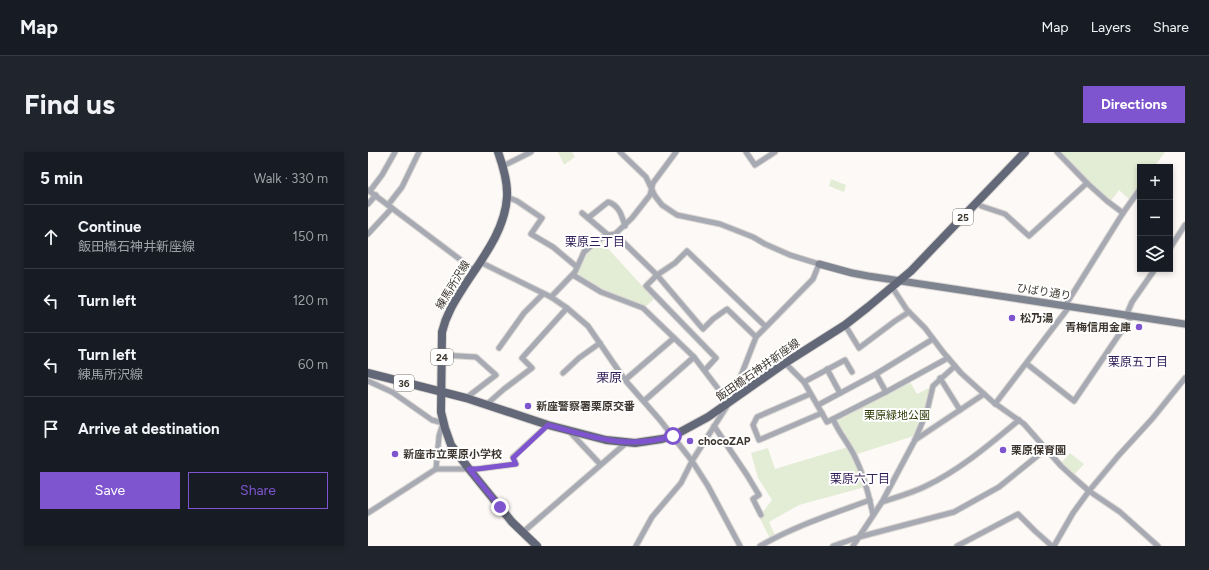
<!DOCTYPE html>
<meta charset="utf-8">
<style>
body{margin:0;font-family:Figtree,"Noto Sans JP",sans-serif;background:#20242c;color:#f1f3f6}
.controls{position:absolute;right:12px;top:12px;display:grid;overflow:hidden;border-radius:0px;box-shadow:0 2px 6px #0003}
.controls button{width:36px;height:36px;display:grid;place-items:center;padding:0;border:0;border-bottom:1px solid #363941;background:#171b24;color:#f1f3f6;font:20px sans-serif}
.stop{position:absolute;width:12px;height:12px;margin:-9px;border:3px solid #7e55ce;border-radius:50%;background:#fff}
.stop.end{background:#7e55ce;border-color:#fff;box-shadow:0 1px 4px #0008}
.list{margin:0;padding:0;list-style:none}
h2{display:flex;justify-content:space-between;align-items:center;height:52px;margin:0;padding:0 16px;font-size:17px}
h2 small{font-size:13px;font-weight:400;color:#9ea1a6}
.list li{display:grid;grid-template-columns:26px 1fr auto;gap:12px;align-items:center;box-sizing:border-box;height:64px;padding:0 16px;border-top:1px solid #363941}
.list b{display:block;font-size:15px;white-space:nowrap}
.list p{margin:0;font-size:13px;white-space:nowrap;color:#9ea1a6}
.list em{font-size:13px;font-style:normal;color:#9ea1a6}
.actions{display:flex;gap:8px;padding:12px 16px}
.actions a{flex:1;padding:9px 0;border:1px solid #7e55ce;border-radius:0px;text-align:center;font-size:14px;color:#7e55ce}
.actions .main{background:#7e55ce;color:#fff}
.icon{flex:none;width:22px;height:22px;fill:none;stroke:currentColor;stroke-width:2;stroke-linecap:round;stroke-linejoin:round}
.map{position:relative;flex:none;width:817px;height:394px;overflow:hidden;border-radius:0px}
header{display:flex;align-items:center;gap:24px;box-sizing:border-box;height:56px;padding:0 20px;background:#171b24;border-bottom:1px solid #363941}
header strong{font-size:19px}
nav{display:flex;gap:22px;margin-inline-start:auto;font-size:14px}
.intro{display:flex;align-items:center;justify-content:space-between;box-sizing:border-box;height:96px;padding:0 24px}
h1{margin:0;font-size:28px}
.button{padding:10px 18px;border-radius:0px;background:#7e55ce;color:#fff;font-size:14px;font-weight:700}
main{display:flex;gap:24px;padding:0 24px}
aside{flex:1;background:#171b24;border-radius:0px;box-shadow:0 2px 6px #0003}
.map>svg:first-child{display:block}
</style>
<header>
<strong>Map</strong>
<nav><a>Map</a><a>Layers</a><a>Share</a></nav>
</header>
<div class="intro"><h1>Find us</h1><a class="button">Directions</a></div>
<main>
<aside>
<h2>5 min<small>Walk · 330 m</small></h2>
<ul class="list">
<li><svg class="icon" aria-label="ahead" viewBox="0 0 24 24"><path d="M12 20V5M6 11l6-6 6 6"/></svg><div><b>Continue</b><p>飯田橋石神井新座線</p></div><em>150 m</em></li>
<li><svg class="icon" aria-label="left" viewBox="0 0 24 24"><path d="M17 20v-9H6M10 6l-5 5 5 5"/></svg><div><b>Turn left</b></div><em>120 m</em></li>
<li><svg class="icon" aria-label="left" viewBox="0 0 24 24"><path d="M17 20v-9H6M10 6l-5 5 5 5"/></svg><div><b>Turn left</b><p>練馬所沢線</p></div><em>60 m</em></li>
<li><svg class="icon" aria-label="arrive" viewBox="0 0 24 24"><path d="M6 21V4h12l-3 4 3 4H6"/></svg><div><b>Arrive at destination</b></div></li>
</ul>
<div class="actions"><a class="main">Save</a><a>Share</a></div>
</aside>
<div class="map">
<svg width="817" height="394" viewBox="0 0 817 394">
<rect width="100%" height="100%" fill="#fdf9f6"/>
<!-- green -->
<g fill="#e3ecd5">
<path d="M190,0h14l3,5 -11,8z"/>
<path d="M692,0h105l-11,15h-14v19l-10,14 -11,-10 -9,12 -22,-20z"/>
<path d="M463,27l15,6 -2,7 -15,-6z"/>
<path d="M234,90l52,57 -9,8 -44,-16 -27,-17 12,-20z"/>
<path d="M541,228l8,14 16,-8 -16,49 -63,20 11,32 -66,18 -30,17 7,15 -5,3 -12,-23 13,-17 -14,-22 -7,-25 17,-5 7,21 73,-22 -15,-28z"/>
<path d="M702,301l14,11 -11,12 -13,-12z"/>
</g>
<g fill="none" stroke-linecap="round" stroke-linejoin="round">
<defs>
<g id="street">
<path d="M252,0l26,25 9,19 7,9 15,10 43,9 33,13 12,7 25,11 29,9 -6,15 -57,58 -14,36 -13,30 -37,58 -11,22 -29,34 -16,29"/>
<path d="M378,0l9,13 20,-13"/>
<path d="M135,14l28,-14"/>
<path d="M0,38l106,80"/>
<path d="M2,39l12,-16 13,-23"/>
<path d="M139,45l10,4 25,17 -11,16 22,13 24,20"/>
<path d="M0,52l8,-9"/>
<path d="M20,53l14,-18 17,-35"/>
<path d="M613,54l24,8 24,22 58,-53 -30,-31"/>
<path d="M214,61l26,22"/>
<path d="M755,61l17,-24"/>
<path d="M220,66l20,-16c11,3 14,14 17,24"/>
<path d="M0,82l24,-26"/>
<path d="M247,82l42,41 46,54 10,-10 14,-10 29,28"/>
<path d="M802,96l15,-23"/>
<path d="M112,110l71,35 16,11 21,18 37,54 35,40 32,41 16,25 32,60"/>
<path d="M205,123l28,17 42,16 51,49 35,46"/>
<path d="M524,135l15,23 18,18 18,24 18,21 32,29 31,22 37,42 12,11 16,14 31,21 38,34"/>
<path d="M183,145l24,-25 9,-20 14,-12 10,-5 7,-1 17,-16 18,-23 3,-12 23,-31"/>
<path d="M697,154l58,-93 -16,-12 -20,-18"/>
<path d="M758,164l6,-14 23,-33"/>
<path d="M477,173l14,23 36,-27 14,-9"/>
<path d="M131,196l25,-35 19,-19"/>
<path d="M74,203l34,2 20,18 -30,23"/>
<path d="M417,211l19,19 23,40 59,-30 62,-34"/>
<path d="M659,212l47,37 57,-84"/>
<path d="M459,217l13,24"/>
<path d="M337,218l11,-12 -70,-72 11,-11 18,-12 12,-12 78,75"/>
<path d="M195,221l16,-15 21,-15"/>
<path d="M508,222l10,18"/>
<path d="M572,226l20,32"/>
<path d="M257,228l49,-42"/>
<path d="M0,229l24,11 40,28 11,3 -4,13 -3,33 -68,44"/>
<path d="M436,230l41,-22 7,12"/>
<path d="M442,242l-53,23 -4,8 6,15 63,-27"/>
<path d="M276,249l50,-44"/>
<path d="M119,252l17,-15 28,-21 -10,-10 45,-50"/>
<path d="M627,252l74,-97"/>
<path d="M450,253l58,-31 57,-35"/>
<path d="M465,267c6,14 16,25 22,38 9,18 14,38 18,58"/>
<path d="M346,274l33,49 12,20 -6,4 8,16"/>
<path d="M202,280l30,32"/>
<path d="M547,288l69,-46"/>
<path d="M68,317h41l39,-5 -3,-7 35,-32"/>
<path d="M514,350c15,-5 30,-9 44,-16 34,-16 64,-42 93,-66"/>
<path d="M154,381l104,-90"/>
<path d="M392,394c35,-20 72,-32 110,-46"/>
<path d="M465,394l26,-9 95,-25 45,-25 47,-38"/>
<path d="M485,394l29,-44 33,-62 12,-29 6,-25 22,-20"/>
<path d="M589,394l61,-32 17,17 17,15"/>
<path d="M686,394l19,-33 16,-22 30,-36 33,-36 33,-41"/>
</g>
<path id="secondary" d="M451,112l33,9 16,3 317,48"/>
<g id="primary">
<path d="M130,0c5,14 10,30 9,45 -2,34 -26,63 -44,91 -9,14 -17,27 -21,44l-1,80 4,16 6,17 18,24 43,53 25,24"/>
<path d="M0,221l98,25 82,27 58,15 29,3 27,-4 11,-3 35,-19 77,-54 60,-38 23,-18 43,-36 114,-119"/>
</g>
</defs>
<!-- street casing -->
<use href="#street" stroke="#dad6d2" stroke-width="7"/>
<!-- secondary casing -->
<use href="#secondary" stroke="#dad6d2" stroke-width="9"/>
<!-- primary casing -->
<use href="#primary" stroke="#dad6d2" stroke-width="10"/>
<!-- street -->
<use href="#street" stroke="#a7aab3" stroke-width="5"/>
<!-- secondary -->
<use href="#secondary" stroke="#7f8491" stroke-width="7"/>
<!-- primary -->
<use href="#primary" stroke="#636878" stroke-width="8"/>
</g>
<g fill="none" stroke-linecap="round" stroke-linejoin="round">
<!-- route -->
<path stroke="#7e55ce" stroke-width="5" d="M132,355l-31,-38h8l39,-5 -3,-6 35,-33c45,12 78,25 125,11"/>
</g>
<!-- markers -->
<g fill="#7e55ce" stroke="#fff" stroke-width="1.5">
<circle cx="644" cy="166" r="4"/>
<circle cx="771" cy="175" r="4"/>
<circle cx="160" cy="254" r="4"/>
<circle cx="322" cy="289" r="4"/>
<circle cx="635" cy="298" r="4"/>
<circle cx="27" cy="302" r="4"/>
</g>
<g text-anchor="middle" dominant-baseline="central" stroke-width="4" stroke-linejoin="round" paint-order="stroke">
<!-- shield labels -->
<g fill="#fff" stroke="#76726d" stroke-width="1">
<rect x="585" y="57" width="20" height="16" rx="3"/>
<rect x="63" y="197" width="22" height="16" rx="3"/>
<rect x="26" y="223" width="20" height="16" rx="3"/>
</g>
<g font-size="10" font-weight="bold" fill="#3c362f">
<text x="595" y="65">25</text>
<text x="74" y="205">24</text>
<text x="36" y="231">36</text>
</g>
<!-- street labels -->
<g font-size="11" fill="#3c362f" stroke="#fff">
<text transform="translate(85 133) rotate(-59)">練馬所沢線</text>
<text transform="translate(676 140) rotate(9)">ひばり通り</text>
<text transform="translate(390 218) rotate(-35)">飯田橋石神井新座線</text>
</g>
<!-- poi labels -->
<g font-size="11" font-weight="bold" fill="#3c362f" stroke="#fff" text-anchor="start">
<text x="652" y="166">松乃湯</text>
<text x="763" y="175" text-anchor="end">青梅信用金庫</text>
<text x="168" y="254">新座警察署栗原交番</text>
<text x="330" y="289">chocoZAP</text>
<text x="643" y="298">栗原保育園</text>
<text x="35" y="302">新座市立栗原小学校</text>
</g>
<!-- park labels -->
<g font-size="11" fill="#303d0a" stroke="#fff">
<text x="529" y="263">栗原緑地公園</text>
</g>
<!-- neighbourhood labels -->
<g font-size="12" fill="#311d57" stroke="#fff">
<text x="227" y="90">栗原三丁目</text>
<text x="770" y="210">栗原五丁目</text>
<text x="492" y="327">栗原六丁目</text>
</g>
<!-- quarter labels -->
<g font-size="13" fill="#311d57" stroke="#fff">
<text x="241" y="225">栗原</text>
</g>
</g>
</svg>
<div class="controls">
<button>+</button>
<button>−</button>
<button><svg class="icon" aria-label="layers" viewBox="0 0 24 24"><path d="M12 4l9 5-9 5-9-5zM3 14l9 5 9-5"/></svg></button>
</div>
<div class="stop" style="left:305px;top:284px"></div>
<div class="stop end" style="left:132px;top:355px"></div>
</div>
</main>
